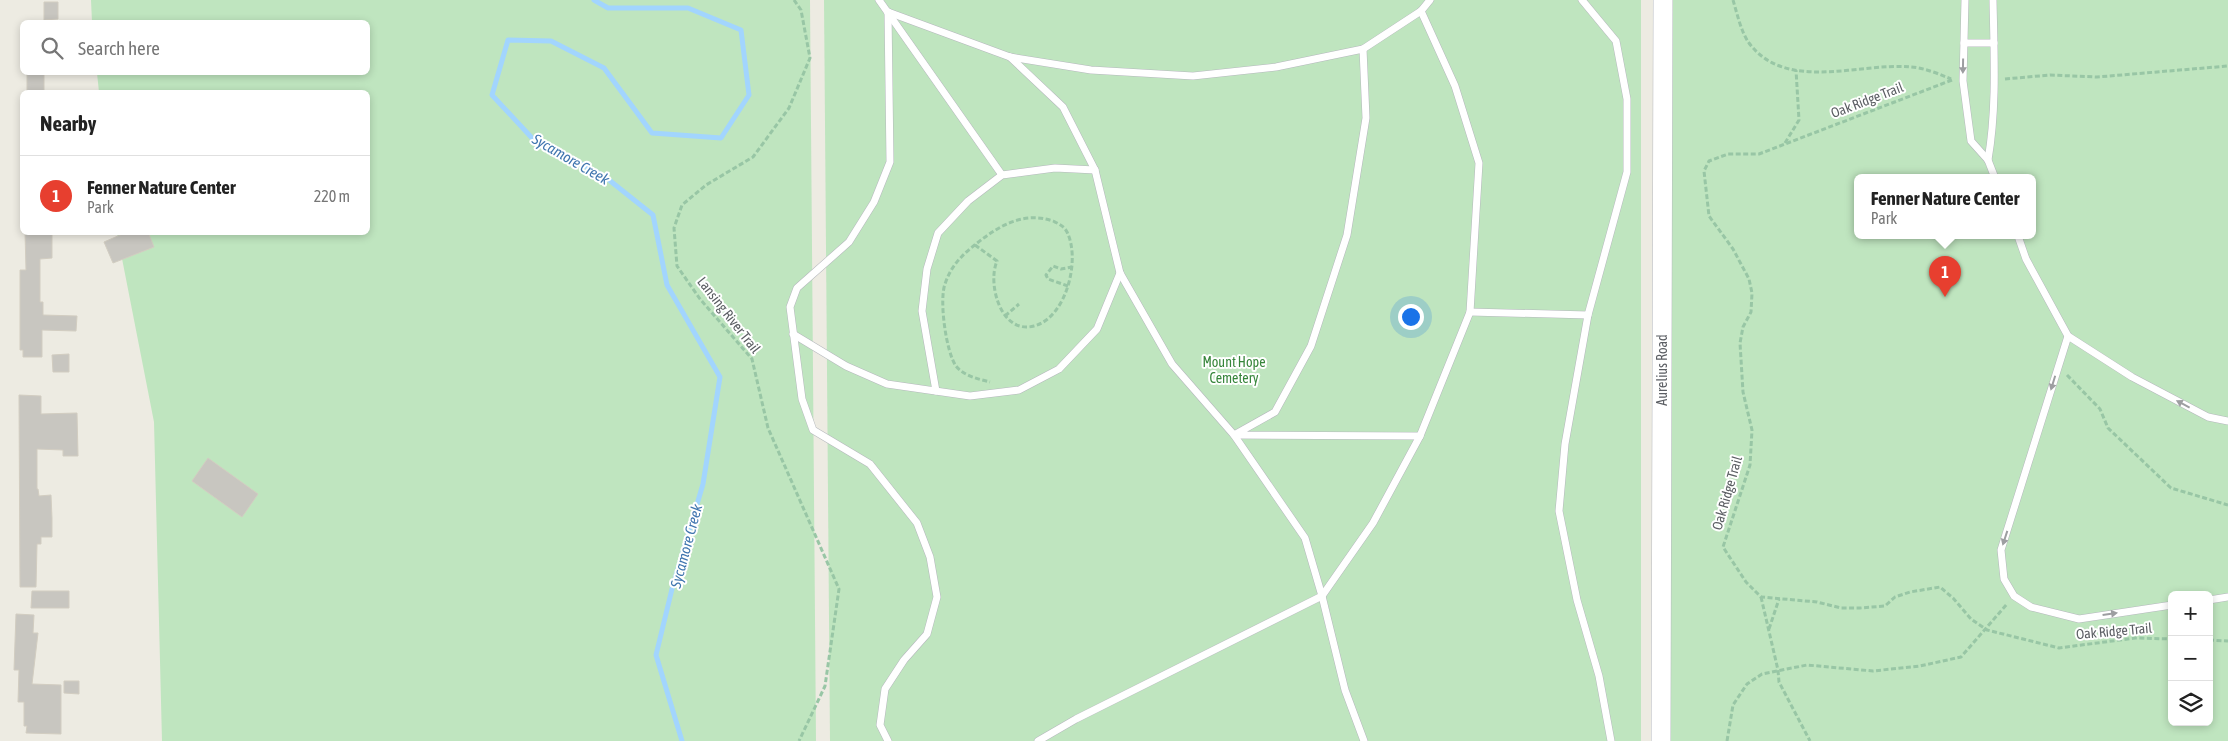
<!DOCTYPE html>
<meta charset="utf-8">
<style>
body{margin:0;font-family:"Asap Condensed",sans-serif;background:#f6f6f6;color:#222}
.controls{position:absolute;right:15px;bottom:15px;display:grid;overflow:hidden;border-radius:8px;box-shadow:0 2px 8px #0003}
.controls button{width:45px;height:45px;display:grid;place-items:center;padding:0;border:0;border-bottom:1px solid #e0e0e0;background:#fff;color:#222;font:25px sans-serif}
.you{position:absolute;left:1410px;top:316px;width:18px;height:18px;margin:-12px;border:4px solid #fff;border-radius:50%;background:#1a73e8;box-shadow:0 0 0 8px #1a73e833}
.badge{display:grid;place-items:center;width:32px;height:32px;border-radius:50%;background:#e73f2f;color:#fff;font-size:16px;font-weight:700}
.pin{position:absolute;translate:-50% -41px;filter:drop-shadow(0 1px 2px #0008)}
.pin::after{content:'';position:absolute;top:26px;width:18px;height:15px;background:inherit;clip-path:polygon(0 0,100% 0,50% 100%)}
.popup{position:absolute;left:1854px;top:174px;width:182px;height:65px;box-sizing:border-box;display:grid;place-content:center;border-radius:8px;background:#fff;filter:drop-shadow(0 1px 4px #0005);font-size:16px;white-space:nowrap;color:#767676}
.popup b{font-size:19px;color:#222}
.popup::after{content:'';position:absolute;left:50%;top:100%;margin-left:-10px;border:10px solid transparent;border-top-color:#fff}
.list{margin:0;padding:0;list-style:none}
h2{display:flex;justify-content:space-between;align-items:center;height:65px;margin:0;padding:0 20px;font-size:21px}
h2 small{font-size:16px;font-weight:400;color:#767676}
.list li{display:grid;grid-template-columns:32px 1fr auto;gap:15px;align-items:center;box-sizing:border-box;height:80px;padding:0 20px;border-top:1px solid #e0e0e0}
.list b{display:block;font-size:19px;white-space:nowrap}
.list p{margin:0;font-size:16px;white-space:nowrap;color:#767676}
.list em{font-size:16px;font-style:normal;color:#767676}
.icon{flex:none;width:28px;height:28px;fill:none;stroke:currentColor;stroke-width:2;stroke-linecap:round;stroke-linejoin:round}
.map{position:relative;flex:none;width:2228px;height:741px;overflow:hidden}
.search{position:absolute;background:#fff;box-shadow:0 2px 8px #0003;left:20px;top:20px;width:350px;height:55px;display:flex;align-items:center;gap:12px;box-sizing:border-box;padding:0 18px;border-radius:8px;color:#767676;font-size:19px}
.panel{position:absolute;background:#fff;box-shadow:0 2px 8px #0003;left:20px;top:90px;width:350px;height:145px;border-radius:8px}
.map>svg:first-child{display:block}
</style>
<div class="map">
<svg width="2228" height="741" viewBox="0 0 2228 741">
<rect width="100%" height="100%" fill="#edebe2"/>
<!-- green -->
<g fill="#bfe5bf" fill-rule="evenodd">
<path d="M91,0h719l6,741h-654l-8,-319 -37,-189 251,-1v-140h-269l-2,-19 271,-1v-50h-276z"/>
<path d="M824,0h817v741h-811z"/>
<path d="M1663,0h565v741h-567zM1858,178h174v58h-174zM2172,595h37v127h-37z"/>
</g>
<g fill="none" stroke-linecap="round" stroke-linejoin="round">
<!-- stream -->
<path stroke="#a2d5fe" stroke-width="5" d="M594,0l14,8h80l53,22 8,65 -28,43 -69,-5 -48,-65 -53,-27 -43,-1 -16,55 40,43 72,38 49,39 14,70 53,92 -17,107 -31,105 -16,66 26,86"/>
</g>
<!-- building -->
<g fill="#c8c6c0" stroke="#d2cdc1">
<path d="M44,2h14v17l-14,1z"/>
<rect x="27" y="72" width="17" height="20"/>
<path d="M25,232h27v26l-12,1v43h3v13l34,1 -1,15 -34,-1v27h-19v-7h-3v-80h6z"/>
<path d="M127,232h21l6,15 -41,16 -9,-21z"/>
<path d="M69,354v18h-16l-1,-17z"/>
<path d="M19,395l22,1v18l36,-1 1,43h-15v-6l-26,-1v40h1l1,7 12,-1 1,23v19h-11v7h-4l-1,43h-16z"/>
<path d="M208,458l50,36 -16,23 -50,-36z"/>
<path d="M32,591h37v17h-38z"/>
<path d="M16,614l18,1 -1,18h5l-6,51 29,1v49l-35,-1 1,-7h-3v-24h-6l1,-32h-5z"/>
<path d="M64,681h15v13l-15,-1z"/>
</g>
<g fill="none" stroke-linecap="round" stroke-linejoin="round">
<defs>
<g id="lane">
<path d="M879,0l123,175"/>
<path d="M1582,0l34,41 11,58v73l-39,143 -23,129 -6,67 18,89 22,76 12,65"/>
<path d="M1965,0l-2,81 8,60 17,19 7,18"/>
<path d="M888,12l122,45 81,13 102,6 83,-9 87,-18 58,-38 9,-11"/>
<path d="M1964,43h30"/>
<path d="M1363,49l3,69 -19,117 -36,111 -36,66 -41,23 186,1"/>
<path d="M1010,57l53,50 32,63 25,103 52,91 62,71 71,103 17,58 23,94 19,51"/>
<path d="M1988,160c9,-52 6,-107 5,-160"/>
<path d="M2018,236l8,23 42,77 64,41 76,40 20,4"/>
<path d="M1470,312l118,3"/>
<path d="M793,334l53,32 41,18 83,12 49,-6 40,-21 38,-40 23,-56"/>
<path d="M2068,336l-67,214 3,29 10,17 17,11 48,12 93,-14"/>
<path d="M936,391l-14,-80 5,-42 11,-36 30,-32 34,-26 53,-7 40,2"/>
<path d="M2209,600l19,-3"/>
<path d="M888,741l-8,-16 5,-36 19,-29 23,-26 10,-37 -7,-40 -13,-34 -47,-59 -57,-34 -11,-31 -12,-92 7,-19 52,-46 25,-40 16,-40 -2,-150"/>
<path d="M1038,741l38,-22 246,-123 51,-73 47,-87 50,-124 9,-149 -24,-77 -34,-75"/>
</g>
<path id="secondary" d="M1661,741l2,-741"/>
</defs>
<!-- lane casing -->
<use href="#lane" stroke="#b5b8bd" stroke-width="8"/>
<!-- secondary casing -->
<use href="#secondary" stroke="#b6b9bf" stroke-width="20"/>
<!-- path -->
<g stroke="#98c6a5" stroke-width="3" stroke-dasharray="5 2.5" stroke-linecap="butt">
<path d="M794,0l7,10 9,48 -21,50 -36,49 -47,28 -24,20 -8,23 3,38 23,33 52,60 16,69 71,161 -14,97 -26,55"/>
<path d="M1733,0c4,13 8,32 16,43 37,50 111,19 162,24 14,1 28,7 40,12"/>
<path d="M2005,79l45,-4 47,2 131,-11"/>
<path d="M1952,80l-193,74h-31l-19,7 -5,10 5,45 24,33 16,30 3,14 -1,19 -8,15 -3,16 3,49 9,38 -2,35 -27,82 23,35 15,15 56,5 24,6h19l25,-2 10,-9 15,-5 30,-5 13,11 18,21 16,11 72,18 76,-10 37,1"/>
<path d="M1785,143l14,-23 -3,-50"/>
<path d="M975,245l22,16c-10,23 4,74 37,65 32,-8 47,-66 33,-94 -3,-6 -8,-8 -14,-11 -32,-11 -59,8 -82,27 -13,11 -21,21 -26,36 -6,16 1,68 11,82 8,10 22,13 34,16"/>
<path d="M1068,286l-20,-7 -2,-4 7,-9 8,3 11,-2"/>
<path d="M1005,316l14,-12"/>
<path d="M2067,375l33,34 8,19 63,60 57,17"/>
<path d="M1761,597l17,73 1,12 31,59"/>
<path d="M1769,629l10,-30"/>
<path d="M2209,640l19,1"/>
<path d="M1727,741l6,-36 14,-21 15,-10 45,-9 66,6 47,-5 41,-9 46,-53"/>
</g>
<!-- lane -->
<use href="#lane" stroke="#fff" stroke-width="7"/>
<!-- secondary -->
<use href="#secondary" stroke="#fff" stroke-width="19"/>
</g>
<!-- one-way arrows -->
<defs><path id="oneway-solid" d="M-6-.8H1V-3.2L6.5 0L1 3.2V.8H-6Z" transform="scale(1.25)"/></defs>
<g fill="#9d9ea1">
<use href="#oneway-solid" transform="translate(1963 66) rotate(91)"/>
<use href="#oneway-solid" transform="translate(2053 383) rotate(107)"/>
<use href="#oneway-solid" transform="translate(2183 404) rotate(-152)"/>
<use href="#oneway-solid" transform="translate(2005 538) rotate(108)"/>
<use href="#oneway-solid" transform="translate(2110 614) rotate(-8)"/>
</g>
<g text-anchor="middle" dominant-baseline="central" stroke-width="4" stroke-linejoin="round" paint-order="stroke">
<!-- street labels -->
<g font-size="14" fill="#5b5e63" stroke="#fff">
<text transform="translate(1867 100) rotate(-21)">Oak Ridge Trail</text>
<text transform="translate(729 315) rotate(52)">Lansing River Trail</text>
<text transform="translate(1662 370) rotate(-90)">Aurelius Road</text>
<text transform="translate(1727 493) rotate(-74)">Oak Ridge Trail</text>
<text transform="translate(2114 631) rotate(-5)">Oak Ridge Trail</text>
</g>
<!-- park labels -->
<g font-size="14" fill="#37863b" stroke="#fff">
<text x="1234" y="362">Mount Hope<tspan x="1234" dy="16">Cemetery</tspan></text>
</g>
<!-- water labels -->
<g font-size="15" font-style="italic" fill="#4076af" stroke="#fff">
<text transform="translate(571 159) rotate(30)">Sycamore Creek</text>
<text transform="translate(686 546) rotate(-75)">Sycamore Creek</text>
</g>
</g>
</svg>
<div class="controls">
<button>+</button>
<button>−</button>
<button><svg class="icon" aria-label="layers" viewBox="0 0 24 24"><path d="M12 4l9 5-9 5-9-5zM3 14l9 5 9-5"/></svg></button>
</div>
<div class="you"></div>
<div class="pin badge" style="left:1945px;top:297px">1</div>
<div class="popup"><b>Fenner Nature Center</b>Park</div>
<div class="search"><svg class="icon" aria-label="search" viewBox="0 0 24 24"><circle cx="10" cy="10" r="6"/><path d="M15 15l6 6"/></svg>Search here</div>
<section class="panel">
<h2>Nearby<small></small></h2>
<ul class="list">
<li><span class="badge">1</span><div><b>Fenner Nature Center</b><p>Park</p></div><em>220 m</em></li>
</ul>
</section>
</div>
